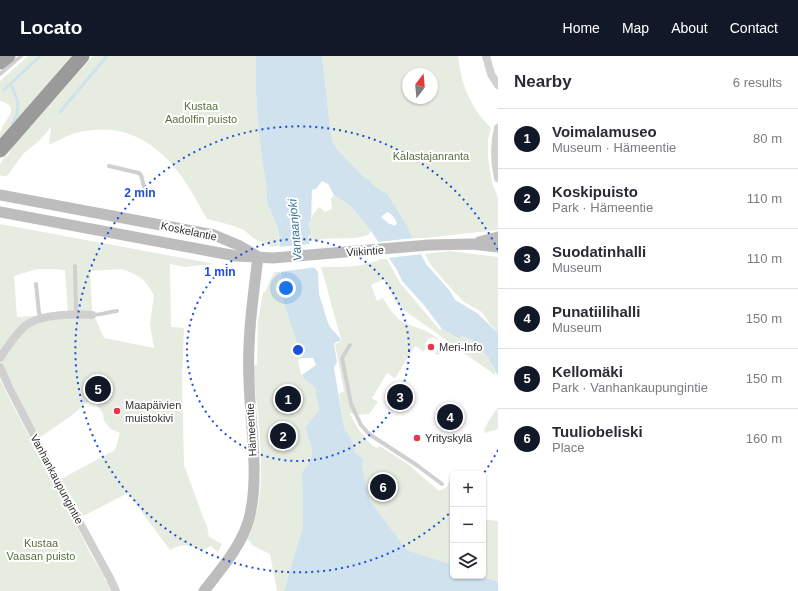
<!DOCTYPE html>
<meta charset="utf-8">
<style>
body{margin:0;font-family:Helvetica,sans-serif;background:#f7f7f7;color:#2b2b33}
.controls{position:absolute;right:12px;bottom:12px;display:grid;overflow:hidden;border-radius:6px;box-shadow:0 1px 3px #0004}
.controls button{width:36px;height:36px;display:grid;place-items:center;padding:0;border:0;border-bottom:1px solid #e1e1e2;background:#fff;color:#2b2b33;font:20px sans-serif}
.compass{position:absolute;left:402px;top:12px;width:36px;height:36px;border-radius:50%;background:#fff;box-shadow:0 1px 3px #0004;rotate:16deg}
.you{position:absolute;left:286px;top:232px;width:14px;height:14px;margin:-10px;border:3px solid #fff;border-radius:50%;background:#1a73e8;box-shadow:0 0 0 6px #1a73e833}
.badge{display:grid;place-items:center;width:26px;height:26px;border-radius:50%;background:#111827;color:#fff;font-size:13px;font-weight:700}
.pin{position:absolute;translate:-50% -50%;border:2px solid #fff;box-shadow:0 1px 4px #0006}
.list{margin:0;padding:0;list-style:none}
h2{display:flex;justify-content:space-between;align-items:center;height:52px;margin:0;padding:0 16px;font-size:17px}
h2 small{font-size:13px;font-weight:400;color:#7c7c81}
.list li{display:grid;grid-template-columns:26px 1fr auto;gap:12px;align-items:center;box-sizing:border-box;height:60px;padding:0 16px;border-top:1px solid #e1e1e2}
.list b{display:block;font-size:15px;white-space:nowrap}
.list p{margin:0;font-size:13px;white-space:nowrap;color:#7c7c81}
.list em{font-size:13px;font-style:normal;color:#7c7c81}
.icon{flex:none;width:22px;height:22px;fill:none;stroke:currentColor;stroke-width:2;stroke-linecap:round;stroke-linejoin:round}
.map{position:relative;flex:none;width:498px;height:535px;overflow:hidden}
header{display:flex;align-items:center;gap:24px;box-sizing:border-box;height:56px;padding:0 20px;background:#111827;color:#fff}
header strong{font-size:19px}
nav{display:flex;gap:22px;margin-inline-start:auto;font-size:14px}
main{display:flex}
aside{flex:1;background:#fff}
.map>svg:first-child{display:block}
</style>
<header>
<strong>Locato</strong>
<nav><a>Home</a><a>Map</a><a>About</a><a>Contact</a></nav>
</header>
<main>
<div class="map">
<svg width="498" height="535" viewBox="0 0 498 535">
<rect width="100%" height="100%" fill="#fff"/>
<!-- green -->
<g fill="#e6ecdf" fill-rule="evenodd">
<path d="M28,0h44l-72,84c0,-4 0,-8 1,-10 4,-10 21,-24 -1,-29v-20z"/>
<path d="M93,0h163c-2,45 4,90 11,135l-1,9 11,26 3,20 -8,1 -19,-9 -9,-8 -13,-5 -24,-6c-8,-14 -16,-29 -25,-42 -25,-35 -58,-55 -102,-45 -11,2 -21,8 -31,13l2,-18 -11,13 -17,14 -16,22h-5l-2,-1v-10l5,-9h3l4,-10z"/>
<path d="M322,0h136c3,28 12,51 33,72l-3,11v18l4,25 6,16v32l-73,8h-12l-6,-12 -20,-33 -7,-3 -8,-6 -3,-5 -4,-1 -28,-29 -4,-6 -2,-8zM408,18h24v24h-24z"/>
<path d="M334,139l18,12 19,24 -3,4 -12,3 -35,1 -3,3 -9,-4 -1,-2 3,-3 -3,-10 3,-1 1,-6 7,-9 6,5 7,-3 -1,-10z"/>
<path d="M0,168l215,40 -31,3 -14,-3 1,63 13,1 -2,52 2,85 19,52 4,9 2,11 13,7 -4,8 -7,-6 -10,5c-12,-7 -19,-7 -31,-1l-42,-57 -45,23 -22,-37 54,-29 5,-17 -9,-4 -7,-8 -1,-8 -5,-6 -4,-11 -23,20 -32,22 -39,-79zM37,213h18l10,1 3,44 -51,3 -3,-41zM121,213c19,6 23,9 33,26l-4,29 4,24 -50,-10 -12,-27 -2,-40z"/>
<path d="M449,195l49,6v76l-9,-10 -7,-11 -18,-10 -18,-19 -15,-18 -6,-11z"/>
<path d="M381,203h6l13,24 40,47 2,-1 16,10 3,-3c18,4 26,20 34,35v4l-91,-65 -8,-8 -12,-23 -13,6 6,16 6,-3c4,7 11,18 18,23 12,7 46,12 40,32l-3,2 -3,-1 5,-10 -2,-1 1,-2 -7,-4 -1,2 -2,-1 -4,6 1,2 -2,6 -9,-6 -20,32 -8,-5 -15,25 6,4 -9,12 -14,1 -6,-3c7,14 14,27 27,36l4,-2 29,19 30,26 8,-4 2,-5 4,-3v86l-46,-15 -37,-49 -8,-35 2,-6 -9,-7 -2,-10 -9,-16 -5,-33 5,-3 -9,-47 5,-2 1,-3 -20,-72c20,0 41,1 60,-8z"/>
<path d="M274,216h6l1,22 20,60 1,4 -4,2c1,5 2,13 5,17 3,4 9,6 12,11l4,22 -14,18c7,23 13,24 -3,44l1,54 -19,65h-7l-7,-37 -18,-9 -1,-3 -4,-2c25,-50 10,-121 6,-175h4l1,-44 5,-28 3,-3z"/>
<path d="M0,323l8,17 85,162 12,19 -1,2 6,4 2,8h-112z"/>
<path d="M498,351v22l-13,4 -1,-3 4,-8z"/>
<path d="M483,462l5,2 10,1v61l-17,-6h2z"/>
</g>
<!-- water -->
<path fill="#cfe2ee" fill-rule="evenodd" d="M256,0h66l9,79 2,8 4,6 28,29 4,1 3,5 8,6 7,3 20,33 19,38 24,27 5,9 22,13 21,20v43c-9,-16 -17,-36 -37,-40l-2,3 -17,-10 -19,-25 -21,-23 -5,-11 -26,-39 -19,-24 -18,-12 -6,-11 -6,-3 -6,8 -4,1 -1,32 -3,1 3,10 -3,3 6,31 4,5 1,22 8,26 3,7 10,11v3l-4,1 -2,2 3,18 -3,6 10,59 9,16 2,10 9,7 -2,6 8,35 37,49 46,15v11h28l17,6v9h-214l19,-65 -1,-54c16,-20 10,-21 3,-44l14,-18 -4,-22c-3,-5 -11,-7 -13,-13l14,-10 -3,-7h-11l-21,-64 -1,-53 -3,-15 -11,-26 1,-9c-7,-45 -13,-90 -11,-135zM387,156c5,2 8,6 10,11l-2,3 -7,-3 -7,-6z"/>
<!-- pier -->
<g fill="#fff">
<path d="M415,182l8,16 -36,4 -10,-16z"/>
<path d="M312,188l5,23 -38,5 -1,-25z"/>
</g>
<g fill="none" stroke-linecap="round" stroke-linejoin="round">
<!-- stream -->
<g stroke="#cfe2ee" stroke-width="3">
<path d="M11,27l7,20 -1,11 -5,10"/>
<path d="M4,34l36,-34"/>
<path d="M60,56l47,-56"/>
</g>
<!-- service -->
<g stroke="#d0d0d0" stroke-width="4">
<path d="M0,18l21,-18"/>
<path d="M109,110l30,7 2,2 5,19"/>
<path d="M75,210l1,48"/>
<path d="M36,228l3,29 3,5"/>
<path d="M92,259c9,0 16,-3 25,-4"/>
<path d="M350,289l-8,13 9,46 10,21 8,9 49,32 24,18"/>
</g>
<!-- minor -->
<g stroke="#d0d0d0" stroke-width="8">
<path d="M486,0l5,18 7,11"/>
<path d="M498,72c-4,17 -4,33 0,50"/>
<path d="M0,302c7,-11 15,-23 25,-32 16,-12 48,-12 67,-11"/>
<path d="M0,311l9,20 55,107 47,86 5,11"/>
</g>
<!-- secondary -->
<g stroke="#bdbdbd" stroke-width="11">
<path d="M0,139l214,40 24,10 19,11"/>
<path d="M0,156l236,44 37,2 156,-13 43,-1 26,3"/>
<path d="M479,186l19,-5"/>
<path d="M204,535c17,-22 37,-44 45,-72 11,-43 1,-94 0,-139 -2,-41 4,-83 9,-123"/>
</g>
<!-- trunk -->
<path stroke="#a2a2a2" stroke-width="13" d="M0,7l9,-7"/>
<!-- motorway -->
<path stroke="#9a9a9a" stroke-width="15" d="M0,94l82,-94"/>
</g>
<!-- distance rings -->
<g fill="none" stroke="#1d4ed8" stroke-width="2" stroke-dasharray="2 4">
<circle cx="298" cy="294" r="111"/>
<path d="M498 394A223 223 0 0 1 484 417M453 454A223 223 0 1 1 498 194"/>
</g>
<!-- markers -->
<g fill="#e63946" stroke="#fff" stroke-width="1.5">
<circle cx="431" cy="291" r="4"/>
<circle cx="117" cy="355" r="4"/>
<circle cx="417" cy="382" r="4"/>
</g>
<g text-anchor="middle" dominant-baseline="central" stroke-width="4" stroke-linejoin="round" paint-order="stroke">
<!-- park labels -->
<g font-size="11" fill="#56703f" stroke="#fff">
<text x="201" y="50">Kustaa<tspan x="201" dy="13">Aadolfin puisto</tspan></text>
<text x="431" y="100">Kalastajanranta</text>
<text x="41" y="487">Kustaa<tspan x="41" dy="13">Vaasan puisto</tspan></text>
</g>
<!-- street labels -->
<g font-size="11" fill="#333" stroke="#fff">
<text transform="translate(189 175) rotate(12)">Koskelantie</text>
<text transform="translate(365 195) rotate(-4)">Viikintie</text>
<text transform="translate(251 374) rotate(-93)">Hämeentie</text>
<text transform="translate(57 423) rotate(62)">Vanhankaupungintie</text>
</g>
<!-- poi labels -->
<g font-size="11" fill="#333" stroke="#fff" text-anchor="start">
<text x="439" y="291">Meri-Info</text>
<text x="125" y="349">Maapäivien<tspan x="125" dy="13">muistokivi</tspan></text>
<text x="425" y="382">Yrityskylä</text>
</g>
<!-- water labels -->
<g font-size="12" font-style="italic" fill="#3f7597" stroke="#fff">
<text transform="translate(295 174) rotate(-95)">Vantaanjoki</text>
</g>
</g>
<circle cx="298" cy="294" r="6" fill="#1d4ed8" stroke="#fff" stroke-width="2"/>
<g font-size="12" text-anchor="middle" font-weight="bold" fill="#1d4ed8" stroke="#fff" stroke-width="4" stroke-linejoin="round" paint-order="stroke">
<text x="140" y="141">2 min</text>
<text x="220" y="220">1 min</text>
</g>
</svg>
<div class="controls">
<button>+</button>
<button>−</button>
<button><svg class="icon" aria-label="layers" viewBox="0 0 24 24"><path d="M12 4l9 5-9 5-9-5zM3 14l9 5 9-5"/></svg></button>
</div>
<svg class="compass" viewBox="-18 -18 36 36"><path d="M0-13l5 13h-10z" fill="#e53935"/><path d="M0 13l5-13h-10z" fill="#7c7c81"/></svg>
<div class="you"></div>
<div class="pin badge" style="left:288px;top:343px">1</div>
<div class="pin badge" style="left:283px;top:380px">2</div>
<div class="pin badge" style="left:400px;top:341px">3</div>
<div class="pin badge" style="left:450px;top:361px">4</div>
<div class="pin badge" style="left:98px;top:333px">5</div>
<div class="pin badge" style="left:383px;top:431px">6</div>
</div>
<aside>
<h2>Nearby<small>6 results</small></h2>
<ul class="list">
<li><span class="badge">1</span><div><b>Voimalamuseo</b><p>Museum · Hämeentie</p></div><em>80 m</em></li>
<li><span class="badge">2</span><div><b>Koskipuisto</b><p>Park · Hämeentie</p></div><em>110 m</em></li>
<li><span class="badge">3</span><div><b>Suodatinhalli</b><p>Museum</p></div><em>110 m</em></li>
<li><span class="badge">4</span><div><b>Punatiilihalli</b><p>Museum</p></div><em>150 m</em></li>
<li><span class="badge">5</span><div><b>Kellomäki</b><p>Park · Vanhankaupungintie</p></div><em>150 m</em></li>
<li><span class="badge">6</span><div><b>Tuuliobeliski</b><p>Place</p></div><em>160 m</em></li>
</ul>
</aside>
</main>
